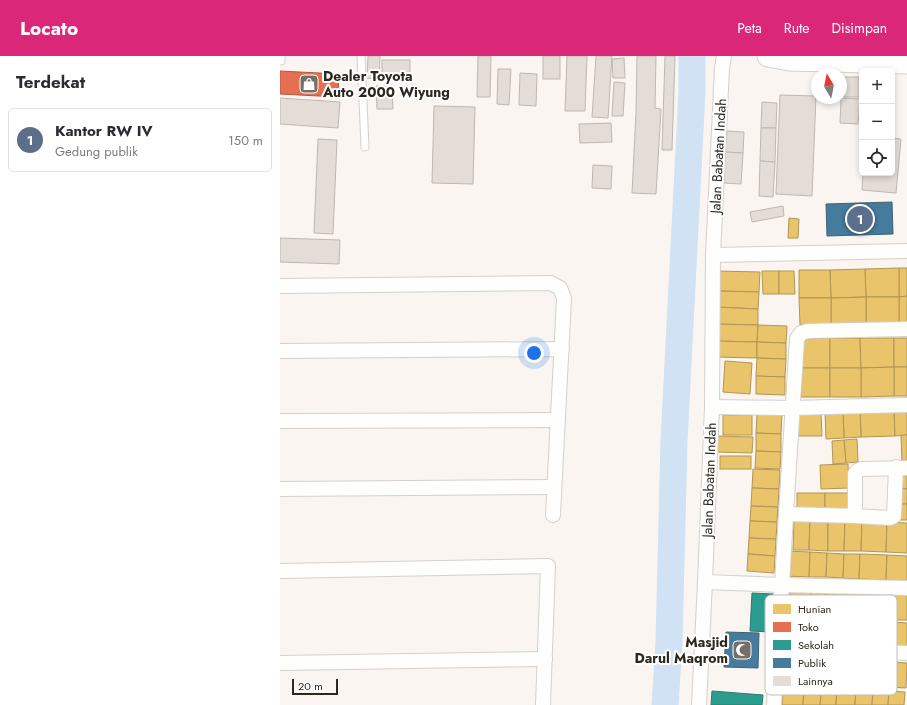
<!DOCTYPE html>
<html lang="id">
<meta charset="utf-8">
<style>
body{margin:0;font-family:Jost,sans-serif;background:#f2f2f3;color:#2b2b33}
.controls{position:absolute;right:12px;top:12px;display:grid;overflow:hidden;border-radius:6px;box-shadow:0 2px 6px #0003}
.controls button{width:36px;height:36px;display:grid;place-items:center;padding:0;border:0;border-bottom:1px solid #e1e1e2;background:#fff;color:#2b2b33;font:20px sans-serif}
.compass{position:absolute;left:531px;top:12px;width:36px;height:36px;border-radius:50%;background:#fff;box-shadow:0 2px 6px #0003;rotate:350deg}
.scale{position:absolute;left:12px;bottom:10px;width:46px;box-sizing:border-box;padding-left:4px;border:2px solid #2d271e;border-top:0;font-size:11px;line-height:14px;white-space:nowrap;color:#2d271e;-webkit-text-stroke:3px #fff;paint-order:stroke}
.you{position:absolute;left:254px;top:297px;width:14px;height:14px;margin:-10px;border:3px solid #fff;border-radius:50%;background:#1a73e8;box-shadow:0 0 0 6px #1a73e833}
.badge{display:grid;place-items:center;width:26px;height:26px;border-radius:50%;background:#db2777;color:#fff;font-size:13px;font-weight:700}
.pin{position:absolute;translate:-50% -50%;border:2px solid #fff;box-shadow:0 1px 4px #0006}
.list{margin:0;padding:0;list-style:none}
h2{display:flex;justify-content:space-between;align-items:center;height:52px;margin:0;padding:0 16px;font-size:17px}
h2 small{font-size:13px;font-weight:400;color:#7c7c81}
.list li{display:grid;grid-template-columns:26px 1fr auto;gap:12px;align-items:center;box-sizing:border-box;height:64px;margin:0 8px 8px;padding:0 8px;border:1px solid #e1e1e2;border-radius:6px}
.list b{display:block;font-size:15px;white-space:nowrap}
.list p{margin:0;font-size:13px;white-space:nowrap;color:#7c7c81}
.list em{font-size:13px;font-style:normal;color:#7c7c81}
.icon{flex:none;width:22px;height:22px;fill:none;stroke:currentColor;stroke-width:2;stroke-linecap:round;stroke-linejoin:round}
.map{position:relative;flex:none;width:627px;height:649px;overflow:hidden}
header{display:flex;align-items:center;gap:24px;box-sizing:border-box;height:56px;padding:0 20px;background:#db2777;color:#fff}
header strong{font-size:19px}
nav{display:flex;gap:22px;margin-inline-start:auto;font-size:14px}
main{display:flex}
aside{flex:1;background:#fff}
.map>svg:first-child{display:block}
</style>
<header>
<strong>Locato</strong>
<nav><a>Peta</a><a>Rute</a><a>Disimpan</a></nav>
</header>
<main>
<aside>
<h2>Terdekat<small></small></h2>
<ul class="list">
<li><span class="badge" style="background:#5c6f8a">1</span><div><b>Kantor RW IV</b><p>Gedung publik</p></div><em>150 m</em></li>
</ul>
</aside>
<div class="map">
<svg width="627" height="649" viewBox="0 0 627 649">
<rect width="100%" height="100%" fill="#faf5f0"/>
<!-- homes -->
<g fill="#e9c46a" stroke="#b19553">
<path d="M509,162l10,1 -1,19h-10z"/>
<path d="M619,212h8v28l-8,1z"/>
<path d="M619,212v29h-33l-1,-28z"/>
<path d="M585,213l1,28 -35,1 -1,-28z"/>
<path d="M519,214h31l1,28h-32z"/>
<path d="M437,215l43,1 -1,20 -42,-1z"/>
<path d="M482,215h17v23h-16z"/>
<path d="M499,215h15l1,23h-16z"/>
<path d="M437,235l42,1 -1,17 -42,-2z"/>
<path d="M627,240v27h-8v-26z"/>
<path d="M586,241h33v26l-33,1z"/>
<path d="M586,241v27h-35v-26z"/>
<path d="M519,242h32v26l-31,1z"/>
<path d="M436,251l42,2v16l-42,-1z"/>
<path d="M436,268l42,1 -1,17 -42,-1z"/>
<path d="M478,269l29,1 -1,17 -29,-1z"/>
<path d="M550,282v30h-28l-1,-29z"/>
<path d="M550,282h30l1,30h-31z"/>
<path d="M580,282h34v29l-33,1z"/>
<rect x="614" y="282" width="13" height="29"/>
<path d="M435,285l42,1v16l-42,-1z"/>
<path d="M477,286l29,1v16l-29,-1z"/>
<path d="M477,302l29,1 -1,18 -29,-1z"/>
<path d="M445,305l27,2 -2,31 -27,-2z"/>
<rect x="614" y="311" width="13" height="29"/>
<path d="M614,311v29l-33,1v-29z"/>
<path d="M522,312h28v29h-29z"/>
<rect x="550" y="312" width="31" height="29"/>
<path d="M476,320l29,1v18l-29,-1z"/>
<path d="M614,352l1,28 -34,1 -1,-27z"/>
<path d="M614,352h13v27l-12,1z"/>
<path d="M580,354l1,27 -17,1 -1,-27z"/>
<path d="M545,355h18l1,27 -18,1z"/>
<path d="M518,356h23l1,24h-24z"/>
<path d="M477,357l25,1 -1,20 -25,-1z"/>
<rect x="443" y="359" width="29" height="20"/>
<path d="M476,377l25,1v18l-25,-1z"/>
<path d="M621,379h6v27h-5z"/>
<path d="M436,380l37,1 -1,16 -36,-1z"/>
<path d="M577,383l1,23 -12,1 -2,-23z"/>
<path d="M564,384l2,23 -13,1 -1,-23z"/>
<path d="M476,395l25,1 -1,17 -25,-1z"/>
<rect x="440" y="400" width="31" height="13"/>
<path d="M568,408l1,24 -28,1 -1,-24z"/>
<path d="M473,413l27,1 -1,19 -27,-1z"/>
<path d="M618,418h9v15l-9,-1z"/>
<path d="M472,432l27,1 -1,18 -27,-1z"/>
<path d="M618,432l9,1v15h-10z"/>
<rect x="517" y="437" width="28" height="18"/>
<path d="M545,437h28v19l-28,-1z"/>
<rect x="617" y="448" width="10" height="16"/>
<path d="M471,450l27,1 -1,15 -27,-1z"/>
<path d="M514,463l16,1 -1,30h-16z"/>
<path d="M530,464h18v31l-19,-1z"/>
<path d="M548,464l17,1 -1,30h-16z"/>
<path d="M470,465l27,1 -1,17 -27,-1z"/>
<path d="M565,465h17l-1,30h-17z"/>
<path d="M582,465l25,1 -1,30 -25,-1z"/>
<path d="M607,466l20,1v30l-21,-1z"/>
<path d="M469,482l27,1 -1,17 -27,-2z"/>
<path d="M506,495l24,1 -1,25 -24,-1z"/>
<path d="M530,496l17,1 -1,24h-17z"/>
<path d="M547,497l17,1 -1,24 -17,-1z"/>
<path d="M468,498l27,2 -1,17 -27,-2z"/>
<path d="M564,498h16l-1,25 -16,-1z"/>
<path d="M580,498l27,1 -1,25 -27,-1z"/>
<path d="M607,499l20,1v25l-21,-1z"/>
<path d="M510,531l21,1 -1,29h-21z"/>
<path d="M531,532h15l-1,30 -15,-1z"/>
<path d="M546,532l17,1 -1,29h-17z"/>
<path d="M563,533h17l-1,30 -17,-1z"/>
<path d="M580,533l15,1 -1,29h-15z"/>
<path d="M595,534h18l-1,30 -18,-1z"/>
<path d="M613,534l14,1v29h-15z"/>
<path d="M612,566l15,1v25l-16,-1z"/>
<path d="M611,606l16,1 -1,25 -17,-1z"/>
<path d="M504,628l20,1 -1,20h-21z"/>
<path d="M524,629l18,1 -2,19h-17z"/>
<path d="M542,630l15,1 -1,18h-16z"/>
<path d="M557,631l19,1 -1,17h-19z"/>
<path d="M576,632l17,2 -1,15h-17z"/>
<path d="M593,634l16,1 -1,14h-16z"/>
<path d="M609,635l16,1 -1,13h-16z"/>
</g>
<!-- shops -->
<path fill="#e76f51" stroke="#af5942" d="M0,15l59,3 -1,23 -58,-3z"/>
<!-- schools -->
<g fill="#2a9d8f" stroke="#2b7a6d">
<path d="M472,537l21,1 -2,38 -21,-1z"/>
<path d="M432,635l51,4 -1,10h-51z"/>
</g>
<!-- public -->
<g fill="#457b9d" stroke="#3e6277">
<path d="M612,146l1,32 -66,2 -1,-32z"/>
<path d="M446,576l33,1 -1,35 -34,-1z"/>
</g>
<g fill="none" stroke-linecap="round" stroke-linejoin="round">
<!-- river -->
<path stroke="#d0e2f4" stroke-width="27" d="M385,649l4,-62 5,-202 18,-349v-36"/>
</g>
<!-- building -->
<g fill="#e3dcd7" stroke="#beb7b2">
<path d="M88,0h12l-1,23 -12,-1z"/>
<path d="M198,0h13l-1,41h-13z"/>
<rect x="263" y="0" width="17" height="23"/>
<path d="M287,0h20l-2,55h-20z"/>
<path d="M316,0h16l-4,62 -16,-1z"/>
<path d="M357,0h19l-1,52 6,1 -5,85 -24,-1 4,-80z"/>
<path d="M385,0h10l-3,94h-10z"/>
<path d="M344,2l1,20h-12l-1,-19z"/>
<rect x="102" y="4" width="28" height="20"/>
<path d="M218,13h13l-2,36 -12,-1z"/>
<path d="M240,17l17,1 -1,32 -17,-1z"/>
<rect x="564" y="21" width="15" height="20"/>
<path d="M334,26l11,1 -2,33h-11z"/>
<path d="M96,30h16l1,23h-16z"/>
<path d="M500,39l36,1 -4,100 -36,-2z"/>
<path d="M0,42l60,4 -2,26 -58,-4z"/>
<path d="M561,42l19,1 -2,25 -18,-1z"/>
<path d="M482,46l15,1 -1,25h-15z"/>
<path d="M154,50l41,1 -2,77 -41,-1z"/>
<path d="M331,67l1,19 -32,1 -1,-19z"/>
<path d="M481,72h15l-1,34 -15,-1z"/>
<path d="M447,75l17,1 -1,21 -18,-1z"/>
<path d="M612,82l9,1 -5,54 -34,-3 1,-17h29z"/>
<path d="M38,83l19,1 -4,94 -19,-1z"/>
<path d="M445,96l18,1 -2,31 -17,-1z"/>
<path d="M480,105l15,1 -2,35 -14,-1z"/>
<path d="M313,109l19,1 -1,23 -19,-1z"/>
<path d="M503,150l1,10 -32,6 -2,-10z"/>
<path d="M0,182l60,2 -1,24 -59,-2z"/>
</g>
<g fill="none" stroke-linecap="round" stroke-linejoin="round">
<defs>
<g id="service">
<path d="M81,0l4,91"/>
<path d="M1,5v-5"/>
</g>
<g id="minor">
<path d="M433,199l194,-4"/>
<path d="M0,230l271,-3 9,5 4,10 -11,217"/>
<path d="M0,295l282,-2"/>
<path d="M432,351l80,1 115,-3"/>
<path d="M0,365l278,-1"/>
<path d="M0,433l274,-2"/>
<path d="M506,458l69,2 35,2 4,-2 2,-49"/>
<path d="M575,460v-42l2,-3 5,-2 45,-1"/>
<path d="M0,515l268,-5 -5,139"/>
<path d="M425,526l77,3 125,3"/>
<path d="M497,592l130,5"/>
<path d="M0,607l265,-4"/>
<path d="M419,649l6,-123 7,-175 1,-152 9,-187 2,-12"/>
<path d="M494,649l3,-57 5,-63 4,-71 11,-175 4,-6 7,-2 99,-2"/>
</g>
<path id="secondary" d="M488,0l21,4 118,3"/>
</defs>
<!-- service casing -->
<use href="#service" stroke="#d6d0ca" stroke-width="9"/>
<!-- minor casing -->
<use href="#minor" stroke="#d6d0ca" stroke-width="16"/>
<!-- secondary casing -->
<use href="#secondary" stroke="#d6d0ca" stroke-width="23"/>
<!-- service -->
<use href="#service" stroke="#fefefd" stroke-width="7"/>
<!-- minor -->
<use href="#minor" stroke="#fefefd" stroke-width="14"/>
<!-- secondary -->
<use href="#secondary" stroke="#fefefd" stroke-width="21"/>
</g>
<!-- icons -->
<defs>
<symbol id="shop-square" viewBox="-11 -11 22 22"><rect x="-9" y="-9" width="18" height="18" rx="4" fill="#756f68" stroke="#fff"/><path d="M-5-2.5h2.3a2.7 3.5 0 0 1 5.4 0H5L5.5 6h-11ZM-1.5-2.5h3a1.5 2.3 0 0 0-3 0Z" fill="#fff"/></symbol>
<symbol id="mosque-square" viewBox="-11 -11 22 22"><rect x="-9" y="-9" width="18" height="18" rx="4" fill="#756f68" stroke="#fff"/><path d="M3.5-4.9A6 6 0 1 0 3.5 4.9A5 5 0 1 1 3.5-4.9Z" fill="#fff"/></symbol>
</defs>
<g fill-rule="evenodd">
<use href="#shop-square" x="18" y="17" width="22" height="22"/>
<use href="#mosque-square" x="451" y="583" width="22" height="22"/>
</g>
<g text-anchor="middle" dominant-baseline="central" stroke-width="4" stroke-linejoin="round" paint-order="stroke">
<!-- poi labels -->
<g font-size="14" font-weight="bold" fill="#2d271e" stroke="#fff" text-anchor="start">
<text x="43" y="20">Dealer Toyota<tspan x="43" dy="16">Auto 2000 Wiyung</tspan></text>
<text x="448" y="586" text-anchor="end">Masjid<tspan x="448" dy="16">Darul Maqrom</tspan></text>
</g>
<!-- street labels -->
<g font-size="14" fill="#2d271e" stroke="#fff">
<text transform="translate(438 100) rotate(-87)">Jalan Babatan Indah</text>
<text transform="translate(429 424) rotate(-88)">Jalan Babatan Indah</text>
</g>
</g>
<!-- legend -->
<rect x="485" y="539" width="132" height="100" rx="6" fill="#fff" stroke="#c0bebc" stroke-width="1"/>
<rect x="493" y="548" width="18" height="10" fill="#e9c46a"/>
<rect x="493" y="566" width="18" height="10" fill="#e76f51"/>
<rect x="493" y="584" width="18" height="10" fill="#2a9d8f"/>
<rect x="493" y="602" width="18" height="10" fill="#457b9d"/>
<rect x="493" y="620" width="18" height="10" fill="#e3dcd7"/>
<g font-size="11" fill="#2d271e">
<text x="518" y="557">Hunian</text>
<text x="518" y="575">Toko</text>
<text x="518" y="593">Sekolah</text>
<text x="518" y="611">Publik</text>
<text x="518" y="629">Lainnya</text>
</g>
</svg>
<div class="controls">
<button>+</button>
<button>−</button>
<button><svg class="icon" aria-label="locate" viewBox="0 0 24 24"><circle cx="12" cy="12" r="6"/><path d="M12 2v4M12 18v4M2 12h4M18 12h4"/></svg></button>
</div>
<svg class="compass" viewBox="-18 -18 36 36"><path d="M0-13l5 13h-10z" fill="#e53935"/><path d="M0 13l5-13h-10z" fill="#7c7c81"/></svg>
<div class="scale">20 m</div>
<div class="you"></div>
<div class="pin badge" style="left:580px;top:163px;background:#5c6f8a">1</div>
</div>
</main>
